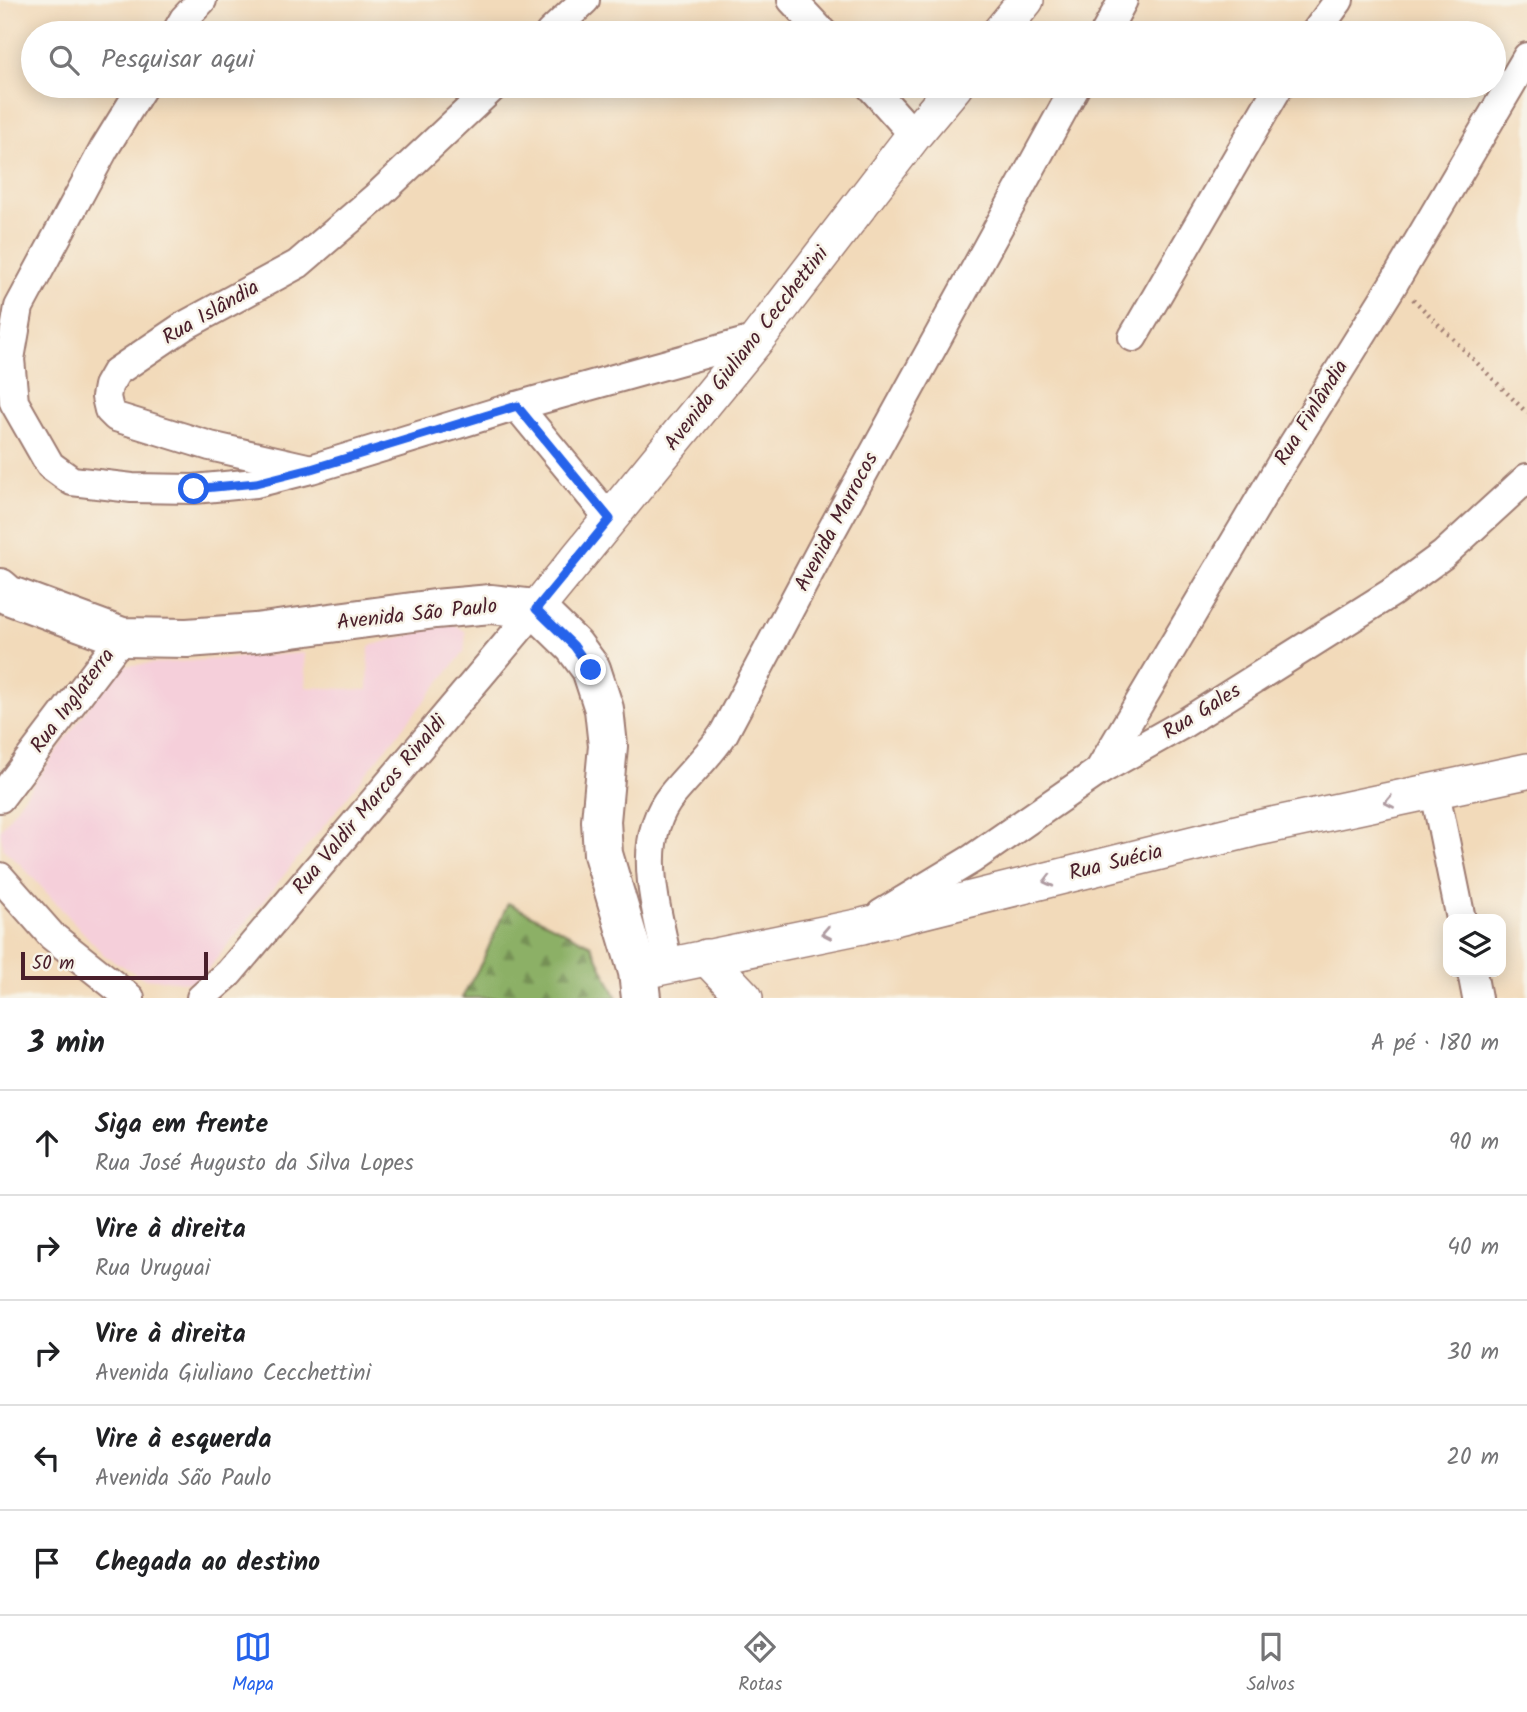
<!DOCTYPE html>
<html lang="pt">
<meta charset="utf-8">
<style>
body{margin:0;font-family:Kalam,sans-serif;background:#f2f2f2;color:#202124}
.controls{position:absolute;right:21px;bottom:21px;display:grid;overflow:hidden;border-radius:14px;box-shadow:0 4px 18px #0003}
.controls button{width:63px;height:63px;display:grid;place-items:center;padding:0;border:0;border-bottom:2px solid #e0e0e0;background:#fff;color:#202124;font:35px sans-serif}
.scale{position:absolute;left:21px;bottom:18px;width:187px;box-sizing:border-box;padding-left:7px;border:4px solid #4a1f2b;border-top:0;font-size:19px;line-height:24px;white-space:nowrap;color:#4a1f2b;-webkit-text-stroke:5px #f7f3e8;paint-order:stroke}
.stop{position:absolute;width:21px;height:21px;margin:-16px;border:5px solid #2563eb;border-radius:50%;background:#fff}
.stop.end{background:#2563eb;border-color:#fff;box-shadow:0 2px 7px #0008}
.list{margin:0;padding:0;list-style:none}
h2{display:flex;justify-content:space-between;align-items:center;height:91px;margin:0;padding:0 28px;font-size:30px}
h2 small{font-size:23px;font-weight:400;color:#757577}
.list li{display:grid;grid-template-columns:46px 1fr auto;gap:21px;align-items:center;box-sizing:border-box;height:105px;padding:0 28px;border-top:2px solid #e0e0e0}
.list b{display:block;font-size:26px;white-space:nowrap}
.list p{margin:0;font-size:23px;white-space:nowrap;color:#757577}
.list em{font-size:23px;font-style:normal;color:#757577}
.icon{flex:none;width:38px;height:38px;fill:none;stroke:currentColor;stroke-width:2;stroke-linecap:round;stroke-linejoin:round}
.map{position:relative;flex:none;width:1527px;height:998px;overflow:hidden}
.search{position:absolute;background:#fff;box-shadow:0 4px 18px #0003;left:21px;right:21px;top:21px;height:77px;display:flex;align-items:center;gap:18px;box-sizing:border-box;padding:0 24px;border-radius:38px;color:#757577;font-size:26px}
.sheet{height:616px;background:#fff}
nav{display:flex;justify-content:space-around;align-items:center;box-sizing:border-box;height:98px;border-top:2px solid #e0e0e0;background:#fff;font-size:19px;color:#757577}
nav a{display:grid;justify-items:center;gap:4px}
nav .on{color:#2563eb}
.map>svg:first-child{display:block}
</style>
<div class="map">
<svg width="1527" height="998" viewBox="0 0 1527 998">
<defs>
<pattern id="forest-firs" width="22" height="20" patternUnits="userSpaceOnUse" patternTransform="scale(1.75)"><rect width="22" height="20" fill="#8cb066"/><path d="M5 1l3.5 6h-7zM16 11l3.5 6h-7z" fill="#748f54"/></pattern>
</defs>
<rect width="100%" height="100%" fill="#f7f3e8"/>
<filter id="ink" filterUnits="userSpaceOnUse"><feTurbulence type="fractalNoise" baseFrequency=".0143" numOctaves="2"/><feDisplacementMap in="SourceGraphic" scale="14" xChannelSelector="R" yChannelSelector="G"/><feConvolveMatrix kernelMatrix="1 2 1 2 8 2 1 2 1" color-interpolation-filters="sRGB"/></filter>
<filter id="wash" filterUnits="userSpaceOnUse"><feTurbulence type="fractalNoise" baseFrequency=".00686" numOctaves="4" result="noise"/><feDisplacementMap in="SourceGraphic" scale="28" xChannelSelector="R" yChannelSelector="G"/><feGaussianBlur stdDeviation="1.57" result="paint"/><feColorMatrix in="noise" values="0 0 0 0 0 0 0 0 0 0 0 0 0 0 0 0 0 1.4 0 .05"/><feComposite in="paint" operator="in"/></filter>
<g filter="url(#wash)">
<rect width="100%" height="100%" fill="#f2daba"/>
<!-- built -->
<path fill="#f5cfda" d="M453,623l13,9 -2,20 -267,331 -54,-5 -39,-23 -84,-91 -17,-15 -3,-19 118,-164 186,-13 2,34 62,3 1,-44z"/>
<!-- forest -->
<path fill="url(#forest-firs)" stroke="#6b6848" stroke-width="2" d="M508,903l83,42 26,53h-155l21,-38z"/>
</g>
<g filter="url(#ink)">
<g fill="none" stroke-linecap="round" stroke-linejoin="round">
<defs>
<g id="minor">
<path d="M792,0l31,33"/>
<path d="M176,33l8,-14 18,-19"/>
<path d="M550,33l35,-33"/>
<path d="M1105,33l18,-33"/>
<path d="M1315,33l24,-33"/>
<path d="M143,86l-39,63 -85,158 -9,52 4,43 36,63 22,16 60,7 62,1 62,-6 55,-14 206,-63 240,-67"/>
<path d="M870,86l44,49"/>
<path d="M1133,337l146,-251"/>
<path d="M517,406l93,113"/>
<path d="M307,468l-97,-22 -94,-29 -7,-7 -3,-13 2,-11 8,-14 68,-46 114,-62 77,-66 119,-112"/>
<path d="M1099,771l182,-307 114,-183 132,-224"/>
<path d="M1435,792l26,127"/>
<path d="M0,798l122,-161"/>
<path d="M0,877l52,59 78,62"/>
<path d="M881,914l91,-55 127,-88 84,-47 208,-131 52,-38 84,-77"/>
<path d="M668,966c-10,-56 -35,-123 4,-171 17,-21 37,-39 52,-62l104,-196 248,-451"/>
<path d="M1472,972l5,26"/>
<path d="M201,998l28,-25 307,-364"/>
</g>
<g id="tertiary">
<path d="M999,33l27,-33"/>
<path d="M536,609l221,-270 157,-204 41,-49"/>
<path d="M706,957l39,41"/>
<path d="M638,972l224,-46 391,-97 274,-58"/>
</g>
<path id="secondary" d="M0,588l8,7 114,42 65,1 68,-5 180,-24 56,-5 45,5 38,37 17,23 13,40 4,37 -7,75 2,33 35,118 3,26"/>
</defs>
<!-- minor casing -->
<use href="#minor" stroke="#9e7c72" stroke-width="32"/>
<!-- tertiary casing -->
<use href="#tertiary" stroke="#9e7c72" stroke-width="38"/>
<!-- secondary casing -->
<use href="#secondary" stroke="#9e7c72" stroke-width="42"/>
<!-- path -->
<path stroke="#9e7c72" stroke-width="4.5" stroke-dasharray="2 5" stroke-linecap="butt" d="M1413,299l114,114"/>
<!-- minor -->
<use href="#minor" stroke="#fff" stroke-width="28"/>
<!-- tertiary -->
<use href="#tertiary" stroke="#fff" stroke-width="35"/>
<!-- secondary -->
<use href="#secondary" stroke="#fff" stroke-width="38"/>
</g>
<!-- one-way arrows -->
<defs><path id="oneway-chevron" d="M-2-3.5L2.5 0L-2 3.5" fill="none" stroke-width="1.6" stroke-linecap="round" stroke-linejoin="round" transform="scale(1.75)"/></defs>
<g stroke="#ae9aa0">
<use href="#oneway-chevron" transform="translate(1389 802) rotate(169)"/>
<use href="#oneway-chevron" transform="translate(1048 881) rotate(166)"/>
<use href="#oneway-chevron" transform="translate(826 933) rotate(169)"/>
</g>
</g>
<g fill="none" stroke-linecap="round" stroke-linejoin="round" filter="url(#ink)">
<!-- route -->
<path stroke="#2563eb" stroke-width="9" d="M194,489l62,-6 55,-14 206,-63 93,113 -74,90 38,37 17,24"/>
</g>
<g text-anchor="middle" dominant-baseline="central" stroke-width="5" stroke-linejoin="round" paint-order="stroke">
<!-- street labels -->
<g font-size="21" fill="#4a1f2b" stroke="#f7f3e8">
<text transform="translate(211 313) rotate(-30)">Rua Islândia</text>
<text transform="translate(747 349) rotate(-52)">Avenida Giuliano Cecchettini</text>
<text transform="translate(1312 413) rotate(-58)">Rua Finlândia</text>
<text transform="translate(837 522) rotate(-62)">Avenida Marrocos</text>
<text transform="translate(417 615) rotate(-6)">Avenida São Paulo</text>
<text transform="translate(73 701) rotate(-53)">Rua Inglaterra</text>
<text transform="translate(1202 712) rotate(-32)">Rua Gales</text>
<text transform="translate(370 805) rotate(-50)">Rua Valdir Marcos Rinaldi</text>
<text transform="translate(1116 863) rotate(-14)">Rua Suécia</text>
</g>
</g>
</svg>
<div class="controls">
<button><svg class="icon" aria-label="layers" viewBox="0 0 24 24"><path d="M12 4l9 5-9 5-9-5zM3 14l9 5 9-5"/></svg></button>
</div>
<div class="scale">50 m</div>
<div class="stop" style="left:194px;top:489px"></div>
<div class="stop end" style="left:591px;top:670px"></div>
<div class="search"><svg class="icon" aria-label="search" viewBox="0 0 24 24"><circle cx="10" cy="10" r="6"/><path d="M15 15l6 6"/></svg>Pesquisar aqui</div>
</div>
<section class="sheet">
<h2>3 min<small>A pé · 180 m</small></h2>
<ul class="list">
<li><svg class="icon" aria-label="ahead" viewBox="0 0 24 24"><path d="M12 20V5M6 11l6-6 6 6"/></svg><div><b>Siga em frente</b><p>Rua José Augusto da Silva Lopes</p></div><em>90 m</em></li>
<li><svg class="icon" aria-label="right" viewBox="0 0 24 24"><path d="M7 20v-9h11M14 6l5 5-5 5"/></svg><div><b>Vire à direita</b><p>Rua Uruguai</p></div><em>40 m</em></li>
<li><svg class="icon" aria-label="right" viewBox="0 0 24 24"><path d="M7 20v-9h11M14 6l5 5-5 5"/></svg><div><b>Vire à direita</b><p>Avenida Giuliano Cecchettini</p></div><em>30 m</em></li>
<li><svg class="icon" aria-label="left" viewBox="0 0 24 24"><path d="M17 20v-9H6M10 6l-5 5 5 5"/></svg><div><b>Vire à esquerda</b><p>Avenida São Paulo</p></div><em>20 m</em></li>
<li><svg class="icon" aria-label="arrive" viewBox="0 0 24 24"><path d="M6 21V4h12l-3 4 3 4H6"/></svg><div><b>Chegada ao destino</b></div></li>
</ul>
</section>
<nav>
<a class="on"><svg class="icon" aria-label="map" viewBox="0 0 24 24"><path d="M3 6l6-2 6 2 6-2v14l-6 2-6-2-6 2zM9 4v14M15 6v14"/></svg>Mapa</a>
<a><svg class="icon" aria-label="directions" viewBox="0 0 24 24"><path d="M12 3l9 9-9 9-9-9zM9 14v-3h6M13 9l2 2-2 2"/></svg>Rotas</a>
<a><svg class="icon" aria-label="saved" viewBox="0 0 24 24"><path d="M7 4h10v16l-5-4-5 4z"/></svg>Salvos</a>
</nav>
